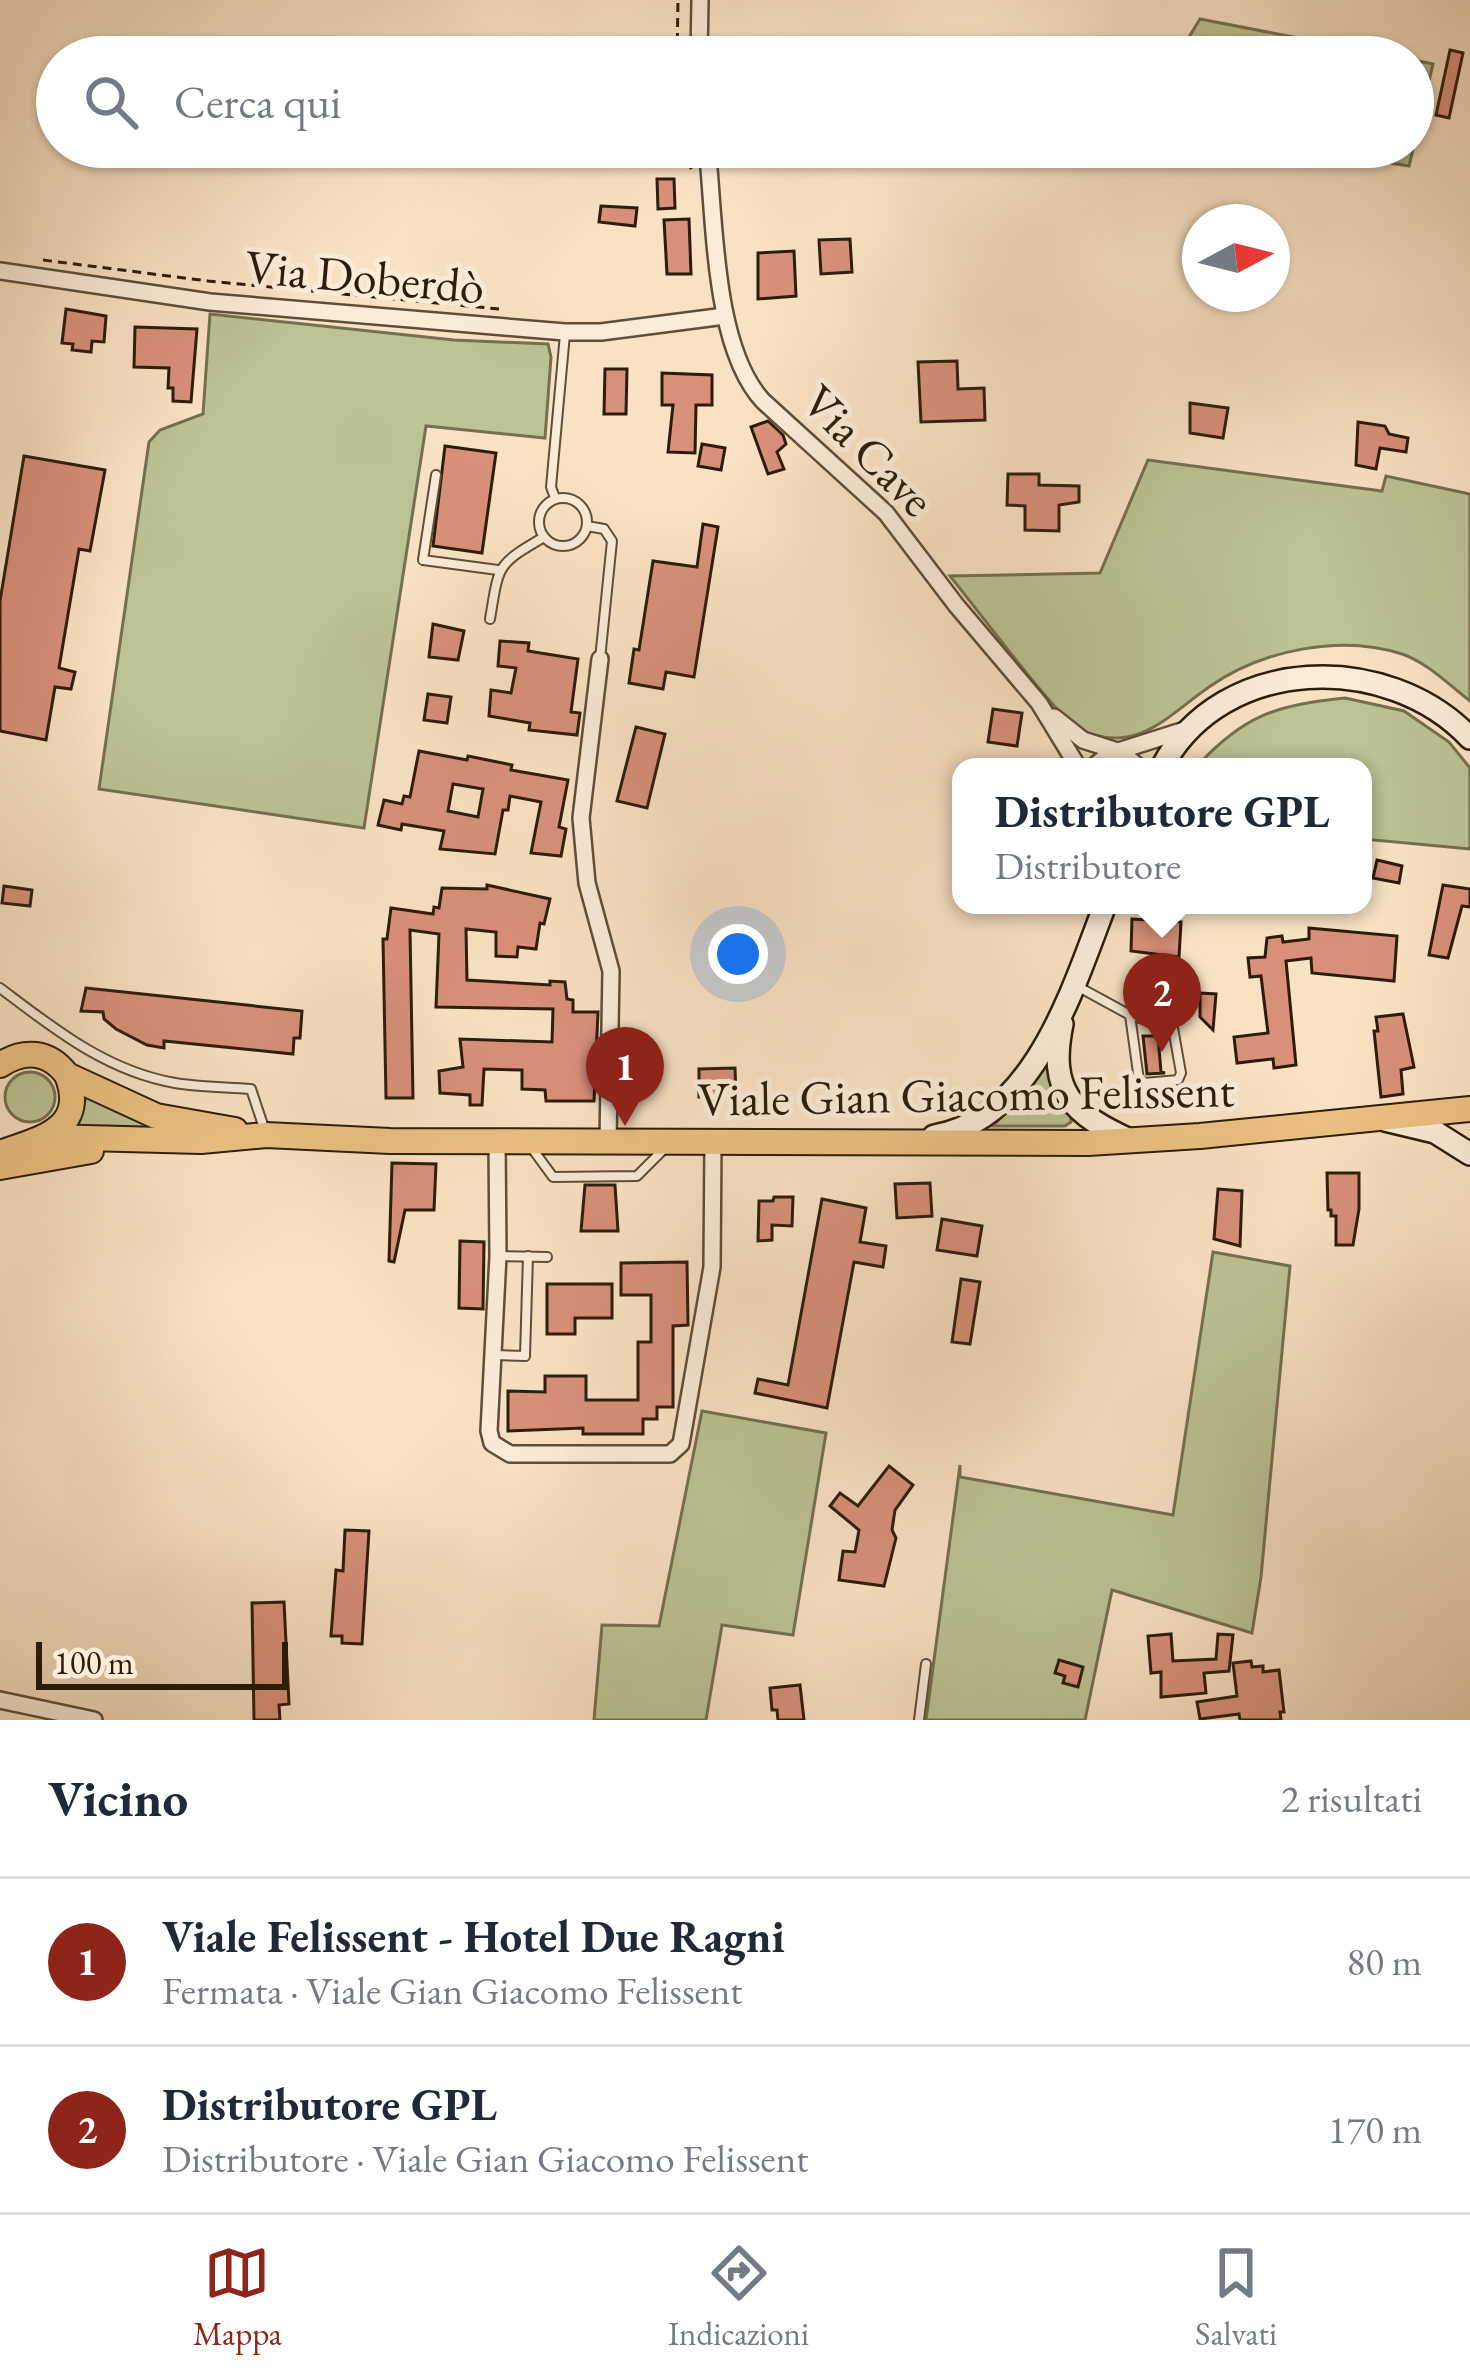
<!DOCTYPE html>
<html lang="it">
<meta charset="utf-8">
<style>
body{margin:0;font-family:"EB Garamond",serif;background:#f2f2f3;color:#1f2937}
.compass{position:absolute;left:1182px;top:204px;width:108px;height:108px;border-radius:50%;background:#fff;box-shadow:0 3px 9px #0004;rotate:83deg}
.scale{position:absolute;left:36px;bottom:30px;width:252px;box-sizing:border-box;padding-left:12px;border:6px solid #2c1d0a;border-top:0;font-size:33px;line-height:42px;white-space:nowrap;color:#2c1d0a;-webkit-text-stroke:9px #fbecd9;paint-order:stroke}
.you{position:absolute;left:738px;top:954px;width:42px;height:42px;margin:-30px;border:9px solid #fff;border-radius:50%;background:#1a73e8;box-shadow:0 0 0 18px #1a73e833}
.badge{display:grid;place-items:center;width:78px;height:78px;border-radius:50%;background:#8f2418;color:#fff;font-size:39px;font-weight:700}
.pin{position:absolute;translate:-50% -99px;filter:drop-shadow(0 3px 6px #0008)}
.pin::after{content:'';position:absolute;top:63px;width:42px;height:36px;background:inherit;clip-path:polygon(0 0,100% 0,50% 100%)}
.popup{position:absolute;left:952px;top:758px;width:420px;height:156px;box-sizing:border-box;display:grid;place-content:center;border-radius:24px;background:#fff;filter:drop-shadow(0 3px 9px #0005);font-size:39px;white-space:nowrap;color:#747a83}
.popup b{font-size:45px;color:#1f2937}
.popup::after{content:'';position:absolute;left:50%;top:100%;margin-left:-24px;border:24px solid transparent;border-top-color:#fff}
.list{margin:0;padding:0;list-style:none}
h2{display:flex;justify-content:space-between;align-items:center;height:156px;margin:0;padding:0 48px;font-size:51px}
h2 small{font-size:39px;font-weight:400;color:#747a83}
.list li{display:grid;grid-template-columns:78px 1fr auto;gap:36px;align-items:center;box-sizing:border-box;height:168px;padding:0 48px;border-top:3px solid #e0e1e3}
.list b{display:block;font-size:45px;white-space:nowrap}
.list p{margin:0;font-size:39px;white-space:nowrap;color:#747a83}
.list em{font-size:39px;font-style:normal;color:#747a83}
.icon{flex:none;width:66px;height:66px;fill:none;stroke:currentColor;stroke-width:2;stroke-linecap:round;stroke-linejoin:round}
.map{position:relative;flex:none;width:1470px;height:1720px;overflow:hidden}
.search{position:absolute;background:#fff;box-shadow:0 3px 9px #0004;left:36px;right:36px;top:36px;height:132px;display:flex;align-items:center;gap:30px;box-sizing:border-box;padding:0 42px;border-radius:66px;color:#747a83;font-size:45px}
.sheet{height:492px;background:#fff}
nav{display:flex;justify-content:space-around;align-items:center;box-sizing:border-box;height:168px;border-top:3px solid #e0e1e3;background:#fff;font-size:33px;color:#747a83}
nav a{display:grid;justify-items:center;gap:6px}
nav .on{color:#8f2418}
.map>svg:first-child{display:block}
</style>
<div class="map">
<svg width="1470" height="1720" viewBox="0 0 1470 1720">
<rect width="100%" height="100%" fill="#f9e2c4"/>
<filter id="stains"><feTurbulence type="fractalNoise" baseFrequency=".00167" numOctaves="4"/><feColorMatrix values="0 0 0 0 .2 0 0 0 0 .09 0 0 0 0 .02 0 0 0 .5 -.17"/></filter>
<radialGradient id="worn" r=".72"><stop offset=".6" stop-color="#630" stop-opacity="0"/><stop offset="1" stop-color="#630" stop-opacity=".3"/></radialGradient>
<!-- green -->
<g fill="#bcc395" stroke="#747050" stroke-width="3">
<path d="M1200,19l197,38h-220z"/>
<path d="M1413,60l20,4 -24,102 -118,-19h122z"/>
<path d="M210,314l244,26 94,4 3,13 -6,81 -119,-12 -62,402 -265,-39 50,-347 11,-12 43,-16z"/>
<path d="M1148,460l234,31 4,-15 84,18v207c-21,-16 -42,-38 -68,-47 -61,-20 -141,-4 -193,33 -43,30 -72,68 -130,43 -16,-6 -110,-131 -129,-154l150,-3z"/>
<path d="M1345,698l59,13 45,31 21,26v81l-107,-10v-72h-167c48,-52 80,-62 149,-69z"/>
<path d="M1045,1063l26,51v8l-6,4h-72l35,-36z"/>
<circle cx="30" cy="1097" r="25"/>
<path d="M86,1096l72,32 -80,-2z"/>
<path d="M1213,1252l77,14 -29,311 -9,56 -140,-43 -27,130h-159l34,-255v12l213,38z"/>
<path d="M702,1411l124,22 -33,202 -71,-10 -16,95h-112l8,-95 57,1z"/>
</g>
<!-- building -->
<g fill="#d9907b" stroke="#2c1d0a" stroke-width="3" fill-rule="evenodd">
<path d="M1450,50l13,3 -14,65 -13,-3z"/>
<path d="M657,179h17l1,29 -17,1z"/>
<path d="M601,206l36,2 -2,18 -36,-4z"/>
<path d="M689,219l2,55h-24l-3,-54z"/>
<path d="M850,239l2,33 -31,2 -2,-34z"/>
<path d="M794,251l2,45 -38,3v-46z"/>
<path d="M66,309l40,7 -2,26 -12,-1 -1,11 -19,-2 1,-6 -11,-1z"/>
<path d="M135,327l62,2 -6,73 -18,-1v-13h-5l1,-20 -35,-1z"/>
<path d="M957,361l1,28 26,-1 1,32 -64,2 -3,-60z"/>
<path d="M605,369h22l-1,45h-22z"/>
<path d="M662,373l50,2v30h-16l-1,48 -27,-1 5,-47h-11z"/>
<path d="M1190,403l38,5 -5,30 -33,-5z"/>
<path d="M768,421l15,14 3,9 -9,8 7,17 -16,5 -17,-47z"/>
<path d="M1358,422l27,4 4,8 19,4 -2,14 -26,-4 -4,21 -20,-4z"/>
<path d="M702,444l23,4 -4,22 -23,-4z"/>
<path d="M445,446l51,7 -14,100 -49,-7z"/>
<path d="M24,456l81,14 -15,81 -11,-2 -20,119 16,4 -4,17 -16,-2 -9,53 -46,-9v-130z"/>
<path d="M1008,474h31v11l40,1v16l-20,3v26l-34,-1v-24l-18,-1z"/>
<path d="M703,524l15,3 -24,150 -28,-5 -3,17 -34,-6 5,-34 5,1 14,-89 44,6z"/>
<path d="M433,624l31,7 -6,29 -29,-3z"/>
<path d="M500,641l29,2 -1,8 50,8 -7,53 9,1 -3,22 -48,-5 1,-7 -41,-7 2,-26 20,3 5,-25 -18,-2z"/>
<path d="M428,694l23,3 -4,26 -23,-3z"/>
<path d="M993,709l29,4 -5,33 -29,-4z"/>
<path d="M636,727l29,7 -18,74 -30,-7z"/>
<path d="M419,751l48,9 1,-4 44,9 -1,5 57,10 -9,47 7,2 -5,27 -30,-3 10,-51 -31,-6 -2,14h-5l-8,44 -55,-5 4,-18 -42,-7 -1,6 -23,-5 6,-25 18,4 2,-8 6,1zM453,784l30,5 -5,28 -30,-6z"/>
<path d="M1377,860l25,6 -3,17 -26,-5z"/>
<path d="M487,885l63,14 -6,25 -4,-1 -4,26 -18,-2 -1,10 -21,-1v-24l-30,-3 1,51 83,5v-4l15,1 2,17 6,1v12h25l-4,89h-48l-1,-11 -23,-1v-19l-38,-1 -2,36h-12v-10l-30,-2 -1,-22 24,-4 -3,-28 92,3 1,-33 -117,-2 3,-73 -29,-4 3,168h-27l-3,-159h4l4,-31 42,6 1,-7 5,1 3,-20 45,1z"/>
<path d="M1443,885l27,4v18l-8,-1 -14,52 -19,-3z"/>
<path d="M4,886l28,4 -2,16 -28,-3z"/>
<path d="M1132,919l49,3 -2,35 -48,-6z"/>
<path d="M1309,928l88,8 -3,45 -82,-8 -1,-15 -25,3 10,104 -22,3 -1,-9 -36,4 -3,-26 34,-4 -7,-57 -11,1 -2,-19 17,-1 2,-19 15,-2 1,6 26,-3z"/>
<path d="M86,988l216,23 -2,27h-6l-1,16 -129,-13v7l-17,-3 -31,-16 -12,-10 -1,-7 -22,-1z"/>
<path d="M1200,993l16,1 -3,36 -13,-13z"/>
<path d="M1403,1014l11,53 -13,3 2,24 -22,3 -7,-66h4l-2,-14z"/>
<path d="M1143,1036h15l3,36 4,1 -18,1z"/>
<path d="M735,1068l1,28 -37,1v-28z"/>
<path d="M392,1163l44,1 -2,46h-29l-11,52 -5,-1z"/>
<path d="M1327,1173h32v36l-6,36h-17v-29h-5v-6h-3z"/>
<path d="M930,1183l2,33 -35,2 -2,-34z"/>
<path d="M585,1185h30l3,46h-37z"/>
<path d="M1218,1189l24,2 -2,55 -26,-7z"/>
<path d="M774,1197h19l-1,29 -20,-1v15l-14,1 1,-40h14z"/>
<path d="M822,1199l44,9 -6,34 26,4 -3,21 -29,-5 -27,146 -72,-15 3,-14 30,6z"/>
<path d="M942,1219l40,7 -5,30 -40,-6z"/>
<path d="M460,1241l24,1 -1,67 -24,-1z"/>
<path d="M687,1262l1,63 -15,1v81h-16v12h-14v15h-60v-6l-75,3v-40l37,1v-16h41v24h52v-58h13v-47h-30v-32z"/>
<path d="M961,1279l19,3 -10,62 -18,-2z"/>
<path d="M547,1284h65v34h-37v16h-28z"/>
<path d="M889,1466l24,19 -18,25 -3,20 4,8 -12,48 -45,-6 4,-29 12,1 4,-22 -29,-24 10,-13 18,13z"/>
<path d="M345,1530l24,1 -7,113 -20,-1v-7h-11l5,-66 7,1z"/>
<path d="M284,1602l5,102 -10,1 1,15h-26l-2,-117z"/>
<path d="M1171,1634l2,27 43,-2 2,-25 15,1 -4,36 -25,2 2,20 -45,4v-25l-10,1 -3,-37z"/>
<path d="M1059,1660l24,7 -5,20 -15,-4 2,-7 -10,-3z"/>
<path d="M1251,1661l1,6 11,-1v6l16,-2 5,42h-4l1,8h-41l-1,-6 -39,5 -3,-17 40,-6 -4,-33z"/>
<path d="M800,1685l4,35h-26l-1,-10h-5l-2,-22z"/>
</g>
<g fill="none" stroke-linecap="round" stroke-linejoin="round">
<defs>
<g id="lane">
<path d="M436,475l-13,85 75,10"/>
<circle cx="563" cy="522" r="24"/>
<path d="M555,498l-4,-11 14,-153"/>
<path d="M587,526l17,3 8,12 -12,118"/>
<path d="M490,619c9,-54 6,-54 54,-82"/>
<path d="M1075,985l55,30 43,13 8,45 -3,7 -34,3 -5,-3 -9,-65"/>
<path d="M0,988c53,40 106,83 175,95 24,4 51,4 76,6l14,42"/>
<path d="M531,1147l22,30 84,-1 27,-27"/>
<path d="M500,1256l47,1"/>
<path d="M494,1355l31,1 3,-100"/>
<path d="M919,1720l7,-56"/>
</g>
<g id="street">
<path d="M699,57l1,-57"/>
<path d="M707,147c8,72 6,200 56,254l123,112 70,92 83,98 39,64"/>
<path d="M0,271l210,31 355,30h36l124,-16"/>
<path d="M600,659l-19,159 6,65 24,88 -3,170"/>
<path d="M1054,717l29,23 37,12 19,15"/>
<path d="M1093,767l16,-13 82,-26"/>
<path d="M497,1141l1,115 -9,175 3,12 18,11h160l11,-10 31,-177 1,-126"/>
<path d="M0,1700l94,20"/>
</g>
<g id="secondary">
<path d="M1162,767c60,-113 226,-116 308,-29"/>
<path d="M1062,1024c-14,68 10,90 70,117"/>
<path d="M1385,1120l50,12 35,22"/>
<path d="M934,1136c100,-16 139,-148 171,-231"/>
</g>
<g id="primary">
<path d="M0,1065c24,-16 49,-14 67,10l89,41 79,14"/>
<path d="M47,1137l154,4 65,-6 124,6 698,2 112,-7 270,-27"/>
<path d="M0,1153c39,-14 88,-23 67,-78"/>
<path d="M0,1167l91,-16"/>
</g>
</defs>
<!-- lane casing -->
<use href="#lane" stroke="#5f4e38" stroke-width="12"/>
<!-- street casing -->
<use href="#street" stroke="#5f4e38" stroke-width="20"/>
<!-- secondary casing -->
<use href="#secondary" stroke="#2c1d0a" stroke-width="26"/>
<!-- primary casing -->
<use href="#primary" stroke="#2c1d0a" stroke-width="28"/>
<!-- path -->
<g stroke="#2c1d0a" stroke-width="3" stroke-dasharray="9 6" stroke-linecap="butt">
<path d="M677,57l1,-57"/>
<path d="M682,147l10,24"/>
<path d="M43,260l165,21 291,28"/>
</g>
<!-- lane -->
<use href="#lane" stroke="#fbecd9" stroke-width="8"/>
<!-- street -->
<use href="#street" stroke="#fbecd9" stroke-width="15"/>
<!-- secondary -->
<use href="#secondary" stroke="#fbecd9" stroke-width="21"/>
<!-- primary -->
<use href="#primary" stroke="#ecc182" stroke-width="24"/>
</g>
<g text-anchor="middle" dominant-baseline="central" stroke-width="10" stroke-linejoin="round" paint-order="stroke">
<!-- street labels -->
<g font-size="48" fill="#2c1d0a" stroke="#fbecd9">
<text transform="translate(365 276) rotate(5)">Via Doberdò</text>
<text transform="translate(869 450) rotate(45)">Via Cave</text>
<text transform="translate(966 1094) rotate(-1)">Viale Gian Giacomo Felissent</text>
</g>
</g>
<rect width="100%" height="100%" filter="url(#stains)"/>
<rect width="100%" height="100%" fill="url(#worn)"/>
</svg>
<svg class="compass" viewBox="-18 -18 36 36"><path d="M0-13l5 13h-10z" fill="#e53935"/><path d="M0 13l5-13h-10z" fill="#747a83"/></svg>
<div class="scale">100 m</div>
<div class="you"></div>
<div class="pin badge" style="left:625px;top:1126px">1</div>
<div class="pin badge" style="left:1162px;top:1052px">2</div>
<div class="popup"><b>Distributore GPL</b>Distributore</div>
<div class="search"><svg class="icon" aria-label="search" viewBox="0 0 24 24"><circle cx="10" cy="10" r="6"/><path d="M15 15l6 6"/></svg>Cerca qui</div>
</div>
<section class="sheet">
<h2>Vicino<small>2 risultati</small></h2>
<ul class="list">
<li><span class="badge">1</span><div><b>Viale Felissent - Hotel Due Ragni</b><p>Fermata · Viale Gian Giacomo Felissent</p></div><em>80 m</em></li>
<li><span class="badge">2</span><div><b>Distributore GPL</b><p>Distributore · Viale Gian Giacomo Felissent</p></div><em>170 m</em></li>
</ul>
</section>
<nav>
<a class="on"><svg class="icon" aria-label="map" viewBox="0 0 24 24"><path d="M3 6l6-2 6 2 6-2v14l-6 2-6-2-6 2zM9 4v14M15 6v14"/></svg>Mappa</a>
<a><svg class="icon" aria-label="directions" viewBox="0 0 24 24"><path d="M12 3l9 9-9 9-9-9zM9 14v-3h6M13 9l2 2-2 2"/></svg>Indicazioni</a>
<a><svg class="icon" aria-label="saved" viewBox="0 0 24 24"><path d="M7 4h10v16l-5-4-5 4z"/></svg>Salvati</a>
</nav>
